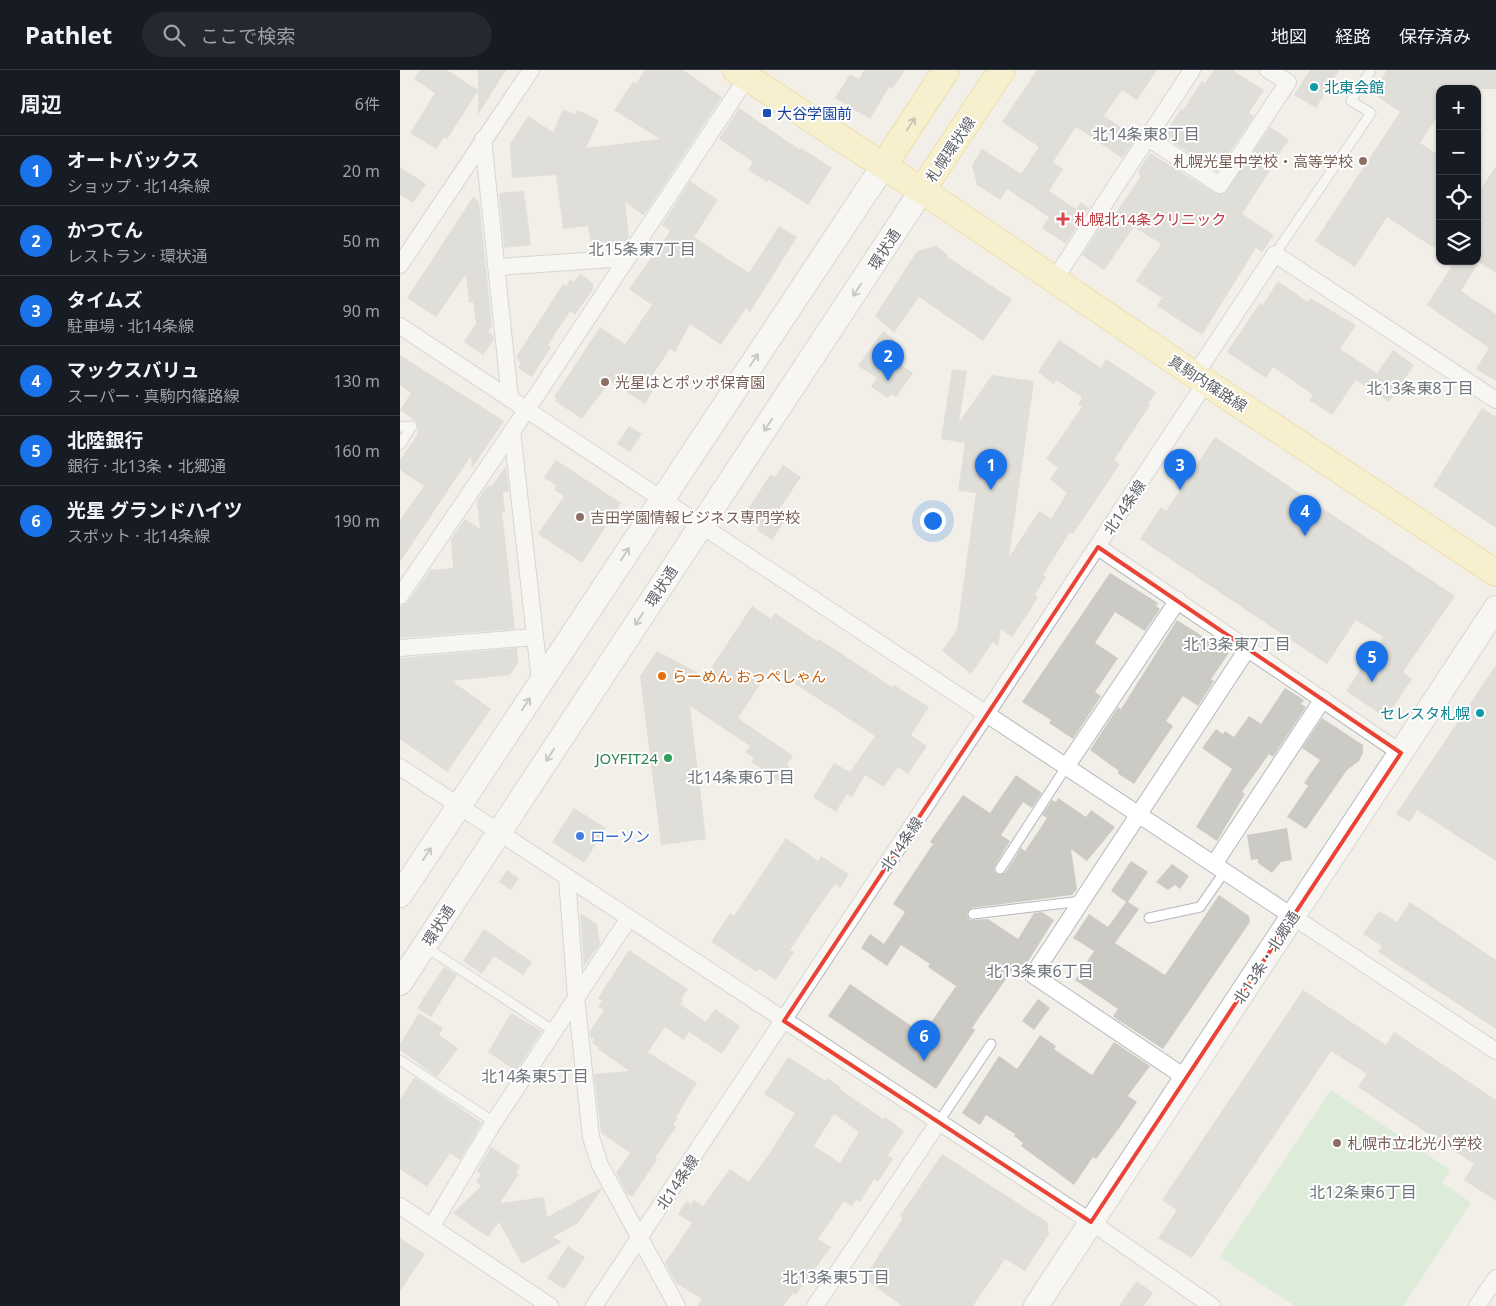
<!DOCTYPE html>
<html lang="ja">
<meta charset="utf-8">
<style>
body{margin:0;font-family:"Noto Sans","Noto Sans JP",sans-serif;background:#242831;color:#f1f3f6}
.controls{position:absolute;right:15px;top:15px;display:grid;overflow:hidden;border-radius:10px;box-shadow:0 1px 4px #0004}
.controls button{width:45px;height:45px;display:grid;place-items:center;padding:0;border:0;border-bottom:1px solid #363941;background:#171b24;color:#f1f3f6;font:25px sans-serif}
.you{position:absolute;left:532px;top:450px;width:18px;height:18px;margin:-12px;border:4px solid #fff;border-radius:50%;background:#1a73e8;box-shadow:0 0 0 8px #1a73e833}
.badge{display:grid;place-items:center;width:32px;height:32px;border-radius:50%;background:#1a73e8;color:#fff;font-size:16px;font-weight:700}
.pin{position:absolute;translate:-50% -41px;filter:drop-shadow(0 1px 2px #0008)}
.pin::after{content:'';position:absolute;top:26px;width:18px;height:15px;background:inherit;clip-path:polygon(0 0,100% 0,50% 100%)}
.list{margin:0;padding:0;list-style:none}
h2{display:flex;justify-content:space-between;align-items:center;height:65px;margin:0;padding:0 20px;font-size:21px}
h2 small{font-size:16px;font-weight:400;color:#9ea1a6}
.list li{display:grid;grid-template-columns:32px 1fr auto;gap:15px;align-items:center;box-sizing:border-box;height:70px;padding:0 20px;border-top:1px solid #363941}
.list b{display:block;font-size:19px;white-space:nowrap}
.list p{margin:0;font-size:16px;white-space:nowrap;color:#9ea1a6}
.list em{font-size:16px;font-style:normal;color:#9ea1a6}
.icon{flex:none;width:28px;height:28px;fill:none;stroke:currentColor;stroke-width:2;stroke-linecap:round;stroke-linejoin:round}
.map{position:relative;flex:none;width:1096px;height:1236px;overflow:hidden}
header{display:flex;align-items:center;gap:30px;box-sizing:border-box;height:70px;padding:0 25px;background:#171b24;border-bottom:1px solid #363941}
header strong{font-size:24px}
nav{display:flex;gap:28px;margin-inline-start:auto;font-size:18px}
.search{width:350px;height:45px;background:#242831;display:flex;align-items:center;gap:12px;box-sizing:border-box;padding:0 18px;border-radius:28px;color:#9ea1a6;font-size:19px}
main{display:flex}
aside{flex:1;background:#171b24}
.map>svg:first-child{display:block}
</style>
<header>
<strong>Pathlet</strong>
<div class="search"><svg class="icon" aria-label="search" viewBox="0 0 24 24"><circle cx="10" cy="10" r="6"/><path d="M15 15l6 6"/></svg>ここで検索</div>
<nav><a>地図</a><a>経路</a><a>保存済み</a></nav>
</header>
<main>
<aside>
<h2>周辺<small>6件</small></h2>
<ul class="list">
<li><span class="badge">1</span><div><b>オートバックス</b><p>ショップ · 北14条線</p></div><em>20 m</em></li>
<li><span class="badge">2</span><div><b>かつてん</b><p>レストラン · 環状通</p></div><em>50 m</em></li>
<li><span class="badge">3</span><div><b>タイムズ</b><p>駐車場 · 北14条線</p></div><em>90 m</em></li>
<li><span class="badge">4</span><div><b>マックスバリュ</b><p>スーパー · 真駒内篠路線</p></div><em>130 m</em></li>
<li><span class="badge">5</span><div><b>北陸銀行</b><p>銀行 · 北13条・北郷通</p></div><em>160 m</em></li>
<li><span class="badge">6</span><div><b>光星 グランドハイツ</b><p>スポット · 北14条線</p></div><em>190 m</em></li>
</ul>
</aside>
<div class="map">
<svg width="1096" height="1236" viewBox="0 0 1096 1236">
<rect width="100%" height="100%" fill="#f1efe8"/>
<!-- green -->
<path fill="#c5e8c5" d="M931,1020l119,80 -8,12 29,21 -68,103h-108l-75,-49z"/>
<!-- building -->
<g fill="#cccac5" fill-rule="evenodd">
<path d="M20,0h27l31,20v-20h28l-28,45v-24l-31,48 -3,-2 -8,12 -26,-16 25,-40 -21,-14z"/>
<path d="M245,0h38l39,27 -76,115 -3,3 -18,-13 4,35 -2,4 -36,4 -3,-19 -25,3 -7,-54 -44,3 -2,-34 18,-28 25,16 10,-23 12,6 2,-5 22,10 -13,28 74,-9 -46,-29 19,-28 3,2z"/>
<path d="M464,0h41l-13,19 -3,-2 -19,32 -35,-21 15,-24 9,5z"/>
<path d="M637,0h120l-20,30 -15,-10 -18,26 23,15 -2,3 4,2 -2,3 6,3 -11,16 -46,-31 -23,35 10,7 -14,22 27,18 5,-7 8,6 -23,36 -24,-16 7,-11 -42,-28 -7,11 -23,-15 -5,-20 10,-16 39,25 18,-27 -37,-25z"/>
<path d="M814,0h18l32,20 -15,23 5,3 -37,55 -54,-35 18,-27 2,1 19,-29 3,2z"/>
<path d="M910,0h29l-23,38 -22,-13z"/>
<path d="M987,0h109v19h-56v24l-20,30 20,13v83l-6,9 -47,-31 -32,50 -40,-26 85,-129 -28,-19z"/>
<path d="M339,38l61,42 1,-2 31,20 -24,37 -39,-25 -2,2 -19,-12 5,-8 -34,-23z"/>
<path d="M870,57l19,13 -20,28 2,1 -29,45 32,21 -12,17 -6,-4 -54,87 -45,-29 5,-8 -26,-17 25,-37 -27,-17 -30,43 -22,-15 31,-46 4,2 24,-35 -3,-2 1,-4 11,-17 65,40 9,1z"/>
<path d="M1096,96v107l-17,-11 -18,29 35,23v67l-20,-12 13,-21 -62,-43 28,-44h23l-1,-66z"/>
<path d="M0,97l26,17 -13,19 -13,-8z"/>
<path d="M290,111l28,19 -24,37 55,36 30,-47 18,11 -47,75 -4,-4 -25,37 -31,-21 -15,28 -5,-3 -21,31 7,5 -11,19 -35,-23 -28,38 -27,-18 2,-2 -3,-2 46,-70 25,17 27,-39 -23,-16 41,-58 -8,-6z"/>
<path d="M124,121l7,54 -27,3 -5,-55z"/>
<path d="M73,127l6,4 13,125 -4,6 5,3 1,4 -11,16 -19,-13 12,-18 -3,-22 -4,1 -3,-29 -30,43 -29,-19z"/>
<path d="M536,176l12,9 -2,1 66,43 -29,42 -64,-44 -25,36 -19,-17 42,-65z"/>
<path d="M180,204l13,9v6l-18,26 -5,-4 -22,34 3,2 -19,30 -14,-9 3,-5 -5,-6 47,-73 3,2 4,-7 4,3z"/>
<path d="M878,211l30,21 2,-4 46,27 -16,24 37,24 16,-23 21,15 -25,37 -33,-22 -24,35 -23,-15 4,-5 -40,-28 -7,11 -39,-26 33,-49 3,2z"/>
<path d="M483,261l12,9 -10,14 28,19 -17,24 -5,-3 -3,4 -17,-11 6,-9 -19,-12z"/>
<path d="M659,270l42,28 5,-9 50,33 -8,12 2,1 -36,55 6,4 -47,70 -3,-2 -27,43 3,2 -11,17 3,3 -11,18 -15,22 -11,-8 -3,17 -5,-4 -22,32 -29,-23 15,-21 19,-137 -18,-2 7,-48 -24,-4 11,-70 15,2 -8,51 33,-47 42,6 -25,176 30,-46 12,8 16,-26 -17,-14 8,-11 -12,-9 36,-52 -4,-3 4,-7 -26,-17 -2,4 -16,-12z"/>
<path d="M0,285l104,66 -32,47 -1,-12 -71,106v-42l24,-34 -24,-16v-10l17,-25 1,-9 -1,-4 -17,-12 11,-17 -11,-8z"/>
<path d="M1082,338l14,9v111l-63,-42z"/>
<path d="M229,356l13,8 -12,18 -13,-8z"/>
<path d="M815,367l240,159 -52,76 9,7 -26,39 -40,-27 37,-54 -27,-17 -29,44 -187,-125 21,-32 5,4z"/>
<path d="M156,390l65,43 -39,60 -44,-29 26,-38 -10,-6 2,-5 -12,-7z"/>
<path d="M383,395l18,12 -23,34 9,6 -15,23 -15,-10 2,-2 -17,-11 29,-43 4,3z"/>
<path d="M106,396l3,25 -6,1 2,21 -3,-2 13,118 -115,9v-32l8,-4 22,-32 23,-2 -2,-29 14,-20 15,10 -3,-28 11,-16 3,2z"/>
<path d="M710,503l48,30 -2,3 4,3 -15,22 -30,-19 -20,31 23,15 -23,34 6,4 -28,43 -24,-16 2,-3 -29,-18z"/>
<path d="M352,536l19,13 4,-6 42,28 2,-2 73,48 2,-2 35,22 -18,28 16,11 -19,28 -10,-7 -14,20 -19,-12 -13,22 -5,-3 -11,18 -23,-15 21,-34 16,9 25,-36 -104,-68 -33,50 55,38 -6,8 2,2 -10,15 -28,-19 3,-4 -9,-6 5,-6 -60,-40 16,133 -45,6 -21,-169 17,-25 45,24 3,-6 4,2z"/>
<path d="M777,550l52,33 -18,26 3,2 -16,25 -15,-10 -17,25 7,5 -39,58 -17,-11 2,-2 -29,-21 28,-43 3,2z"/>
<path d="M117,578l1,15 -8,12 -58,6 39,28 -44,63 -47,-33v-81z"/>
<path d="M1096,595v196l-79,-51 -7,12 -14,-8z"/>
<path d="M885,618l19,12 -3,4 5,3 -33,50 -4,-3 -27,38 3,2 -28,47 -21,-14 36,-58 -30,-21 14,-19 7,5 2,-3 9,6 15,-21 12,8z"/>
<path d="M922,648l41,27v8l-4,8 -12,9 -41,59 -19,-12 21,-31 -4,-3 16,-23 -18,-12z"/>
<path d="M616,705l26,18 -10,15 -9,-6 -22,33 9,6 -15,25 -1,5 3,3 8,-1 16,-25 4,3 22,-33 -5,-3 10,-15 4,2 2,-4 28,19 5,-7 24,17 -28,34 -16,-12 6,40 -5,6 -100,13 -4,3 -1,4 3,5 18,-1 30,20 16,-26 8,-1 12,8 -32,51 -7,-5 -43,62 3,2 -39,59 -108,-73 22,-32 73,50 33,-48 -28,-19 2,-3 -29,-19 -14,21 -26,-18 9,-14 14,10 21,-32 -12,-8 40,-60 -3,-2 33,-47 27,18z"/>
<path d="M174,738l32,20 -22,35 -32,-21z"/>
<path d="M887,758l5,32 -11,2 -9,11 -14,-10v-4l-7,1 -4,-25z"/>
<path d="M386,768l32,23 3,-5 28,18 -9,14 -5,-4 -20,28 -25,38 4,2 -18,28 -17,-11 -2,3 -46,-30 19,-29 4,3z"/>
<path d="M731,791l17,11 -20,30 11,7 -24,34 50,32 54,-80 30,21 1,6 -87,127 -48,-31 -2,-2 5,-7 -43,-29 19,-29 -21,-13 16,-24 19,13 18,-25 -15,-11z"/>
<path d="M772,794l17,12 -9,13 -5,-4 -7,5 -12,-8z"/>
<path d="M107,800l12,8 -8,12 -12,-8z"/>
<path d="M1010,832l86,58v69l-118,-77 4,-6 -19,-12 16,-23 18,11z"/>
<path d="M180,843l17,11 3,20 -16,22z"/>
<path d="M84,859l48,33 -9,13 -29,-19 -12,18 -19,-13z"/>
<path d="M229,880l59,39 -7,10 2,1 -3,4 26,18 9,-13 25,17 -18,28 -33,-22 -5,8 -19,-13 -17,25 49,31 -21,34 2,1 -5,7 3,2 -21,31 2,2 -25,37 -5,-3 -11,-21 14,-20 -29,-20 -7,-59 35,-3 -31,-22 1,-1 -7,-5 2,-4 -4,-2v-6l14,-21 -6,-4 4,-5 -4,-3z"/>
<path d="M44,897l13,8 -26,42 -14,-9z"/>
<path d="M903,920l83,55 8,-13 102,68v101l-32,-21 10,-16 -116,-77 9,-13 -36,-23 -139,207 -34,-20 19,-28 -15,-10z"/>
<path d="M638,929l12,9 -16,22 -12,-9z"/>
<path d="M19,943l24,15 -4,7 19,13 -21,29 -37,-27v-6z"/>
<path d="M111,943l31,18 -26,40 -28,-19z"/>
<path d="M640,965l16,11 -2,3 38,26 22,-33 36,24 -22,30 9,6 -20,29 -21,28 -3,-2 -19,28 -53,-39 2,-3 -9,-7 1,-2 -29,-19 -6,10 -18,-12 37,-57 18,13z"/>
<path d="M388,987l38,24 1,-3 14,9 -1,2 43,30 2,-2 19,14 -16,24 5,4 -15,23 -4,-3 -14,23 -4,-2 -4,6 -8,-5 -26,38 13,8 -35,48 -3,-2 -10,13h-85l4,-7 -26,-16 -11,-20 27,-40 -14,-9 8,-13 5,3 3,-4 9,6 27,-37 19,13 20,-28 26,-41 -31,-19zM434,1044l25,18 -19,31 -26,-17z"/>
<path d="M15,1007l67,46 -22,37 -10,-7 -23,34 -27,-18v-70z"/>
<path d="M91,1077l29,19 -4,6 3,2 -19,29 44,-6 3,20 54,-29 1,1 -24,34 -25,14 9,5 -40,22 -23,-42 -11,15 -35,-24 28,-27 -5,-4 5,-8 -4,-3z"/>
<path d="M542,1084l105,68 2,12 -24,37 -20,-12 -32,47h-71l-38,-28 39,-60 -3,-2z"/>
<path d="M0,1168l25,16 -25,37z"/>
<path d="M168,1176l17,11 -21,32 -17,-11z"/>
<path d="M737,1211l16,12 -9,13h-25z"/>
</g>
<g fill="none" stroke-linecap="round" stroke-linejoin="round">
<defs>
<g id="lane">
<path d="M875,184l96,-141 -20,-12 20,-31"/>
<path d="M0,357l12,-1 -12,19"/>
<path d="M600,799l66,-102"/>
<path d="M573,844l109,-13"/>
<path d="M749,848l51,-11 25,-36"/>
<path d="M24,876l130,85"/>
<path d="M0,990l94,62"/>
<path d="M538,1053l53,-79"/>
</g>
<g id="street">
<path d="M748,68l72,47 68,-103 -20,-12"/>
<path d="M83,69l27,260"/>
<path d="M0,195l131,-195"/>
<path d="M98,197l129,-9"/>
<path d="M654,210l138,-210"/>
<path d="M0,256l1096,725"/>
<path d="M795,305l80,-121 221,146"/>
<path d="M112,361l28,250"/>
<path d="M698,477l303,206"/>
<path d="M0,526l136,-200 216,-326"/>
<path d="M0,578l134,-11"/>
<path d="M0,697l691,455 121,84"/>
<path d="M666,697l112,-167"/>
<path d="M814,794l109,-165"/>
<path d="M167,808l9,119 15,140 9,28 77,141"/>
<path d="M786,1008l-153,-103 215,-327"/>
<path d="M0,1136l150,100"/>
<path d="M32,1156l62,-104 135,-204"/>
<path d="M194,1236l612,-924"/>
<path d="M415,1236l123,-183"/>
<path d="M1077,1236l19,-28"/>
</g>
<g id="secondary">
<path d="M0,825l484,-730"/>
<path d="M0,913l522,-793"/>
<path d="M636,1236l460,-698"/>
</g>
<g id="primary">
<path d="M336,0l217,141 242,164 301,198"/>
<path d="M484,95l62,-95"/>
<path d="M522,120l80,-120"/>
</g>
</defs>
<!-- lane casing -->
<use href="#lane" stroke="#b5b8bc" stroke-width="11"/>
<!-- street casing -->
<use href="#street" stroke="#b5b8bc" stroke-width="18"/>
<!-- secondary casing -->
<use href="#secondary" stroke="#b6babf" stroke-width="26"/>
<!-- primary casing -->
<use href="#primary" stroke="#f2c960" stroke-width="28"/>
<!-- lane -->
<use href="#lane" stroke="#fff" stroke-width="9"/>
<!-- street -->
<use href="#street" stroke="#fff" stroke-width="16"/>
<!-- secondary -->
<use href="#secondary" stroke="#fff" stroke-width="24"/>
<!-- primary -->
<use href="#primary" stroke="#fff2af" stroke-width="26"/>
</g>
<!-- one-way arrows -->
<defs><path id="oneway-shaft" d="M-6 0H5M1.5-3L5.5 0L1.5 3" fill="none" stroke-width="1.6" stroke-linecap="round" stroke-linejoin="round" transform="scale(1.25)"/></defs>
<use stroke="#979581" href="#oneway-shaft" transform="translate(511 54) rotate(-57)"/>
<g stroke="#979a9d">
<use href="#oneway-shaft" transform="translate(457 220) rotate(123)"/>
<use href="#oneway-shaft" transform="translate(354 290) rotate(-56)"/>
<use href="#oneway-shaft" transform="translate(368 355) rotate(123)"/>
<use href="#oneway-shaft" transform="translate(225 484) rotate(-57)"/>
<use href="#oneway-shaft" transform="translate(239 549) rotate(123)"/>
<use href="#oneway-shaft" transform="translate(126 634) rotate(-57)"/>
<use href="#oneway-shaft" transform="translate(150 685) rotate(123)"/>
<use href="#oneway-shaft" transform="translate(27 784) rotate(-56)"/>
</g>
<!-- marked area -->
<path d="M0 0H1096V1236H0ZM698,477l303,206 -310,469 -307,-201z" fill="#f1efe8" fill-opacity=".55" fill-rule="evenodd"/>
<path fill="none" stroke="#ea4335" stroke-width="4" stroke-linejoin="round" d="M698,477l303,206 -310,469 -307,-201z"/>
<!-- markers -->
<g fill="#0f9aa8" stroke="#fff" stroke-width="2">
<circle cx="914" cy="17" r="5"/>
<circle cx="1080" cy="643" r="5"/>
</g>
<rect fill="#1a4fb4" stroke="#fff" stroke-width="2" x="362" y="38" width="10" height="10" rx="2.5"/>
<g fill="#8d6e63" stroke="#fff" stroke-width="2">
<circle cx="963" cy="91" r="5"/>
<circle cx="205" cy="312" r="5"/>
<circle cx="180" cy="447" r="5"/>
<circle cx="937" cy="1073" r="5"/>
</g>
<path fill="#e0444e" stroke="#fff" stroke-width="2" d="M660.5 141.5h5v5h5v5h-5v5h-5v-5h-5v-5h5z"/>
<circle fill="#e8710a" stroke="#fff" stroke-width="2" cx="262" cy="606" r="5"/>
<circle fill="#2e9e5b" stroke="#fff" stroke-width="2" cx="268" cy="688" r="5"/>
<circle fill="#3f7fe0" stroke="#fff" stroke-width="2" cx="180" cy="766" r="5"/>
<g text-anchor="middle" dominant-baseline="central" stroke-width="4" stroke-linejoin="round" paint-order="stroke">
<!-- culture labels -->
<g font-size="15" fill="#0d838f" stroke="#fff" text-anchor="start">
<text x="924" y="17">北東会館</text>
<text x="1070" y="643" text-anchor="end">セレスタ札幌</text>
</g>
<!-- transit labels -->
<g font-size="15" fill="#164399" stroke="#fff" text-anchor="start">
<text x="377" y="43">大谷学園前</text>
</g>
<!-- street labels -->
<g font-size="15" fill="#5f6368" stroke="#fff">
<text transform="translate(550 79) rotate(-56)">札幌環状線</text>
<text transform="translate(484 179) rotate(-57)">環状通</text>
<text transform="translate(808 313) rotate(33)">真駒内篠路線</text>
<text transform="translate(724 437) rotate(-56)">北14条線</text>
<text transform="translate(261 516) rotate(-57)">環状通</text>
<text transform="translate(501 774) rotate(-56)">北14条線</text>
<text transform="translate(38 855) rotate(-57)">環状通</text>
<text transform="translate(866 887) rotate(-57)">北13条・北郷通</text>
<text transform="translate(277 1112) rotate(-56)">北14条線</text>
</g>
<!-- education labels -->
<g font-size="15" fill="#785e54" stroke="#fff" text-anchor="start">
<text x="953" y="91" text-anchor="end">札幌光星中学校・高等学校</text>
<text x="215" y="312">光星はとポッポ保育園</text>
<text x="190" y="447">吉田学園情報ビジネス専門学校</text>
<text x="947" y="1073">札幌市立北光小学校</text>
</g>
<!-- health labels -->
<g font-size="15" fill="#be3a42" stroke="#fff" text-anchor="start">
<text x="674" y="149">札幌北14条クリニック</text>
</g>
<!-- food labels -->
<g font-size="15" fill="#c56008" stroke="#fff" text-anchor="start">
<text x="272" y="606">らーめん おっぺしゃん</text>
</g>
<!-- leisure labels -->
<g font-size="15" fill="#27864d" stroke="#fff" text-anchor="end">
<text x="258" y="688">JOYFIT24</text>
</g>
<!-- shop labels -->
<g font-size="15" fill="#366cbe" stroke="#fff" text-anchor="start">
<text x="190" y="766">ローソン</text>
</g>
<!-- neighbourhood labels -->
<g font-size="16" fill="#70757a" stroke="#fff">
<text x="746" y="64">北14条東8丁目</text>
<text x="242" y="179">北15条東7丁目</text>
<text x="1020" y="318">北13条東8丁目</text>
<text x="837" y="574">北13条東7丁目</text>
<text x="341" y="707">北14条東6丁目</text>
<text x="640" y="901">北13条東6丁目</text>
<text x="135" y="1006">北14条東5丁目</text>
<text x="963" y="1122">北12条東6丁目</text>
<text x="436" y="1207">北13条東5丁目</text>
</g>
</g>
</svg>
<div class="controls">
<button>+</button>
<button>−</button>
<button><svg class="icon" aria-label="locate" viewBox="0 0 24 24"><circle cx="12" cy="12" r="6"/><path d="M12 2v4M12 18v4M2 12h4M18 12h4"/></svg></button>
<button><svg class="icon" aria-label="layers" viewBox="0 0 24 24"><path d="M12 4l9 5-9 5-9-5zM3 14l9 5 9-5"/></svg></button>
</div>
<div class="you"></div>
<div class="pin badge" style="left:591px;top:420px">1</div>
<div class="pin badge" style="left:488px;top:311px">2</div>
<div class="pin badge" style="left:780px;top:420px">3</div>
<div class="pin badge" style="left:905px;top:466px">4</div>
<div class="pin badge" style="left:972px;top:612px">5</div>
<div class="pin badge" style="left:524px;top:991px">6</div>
</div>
</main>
